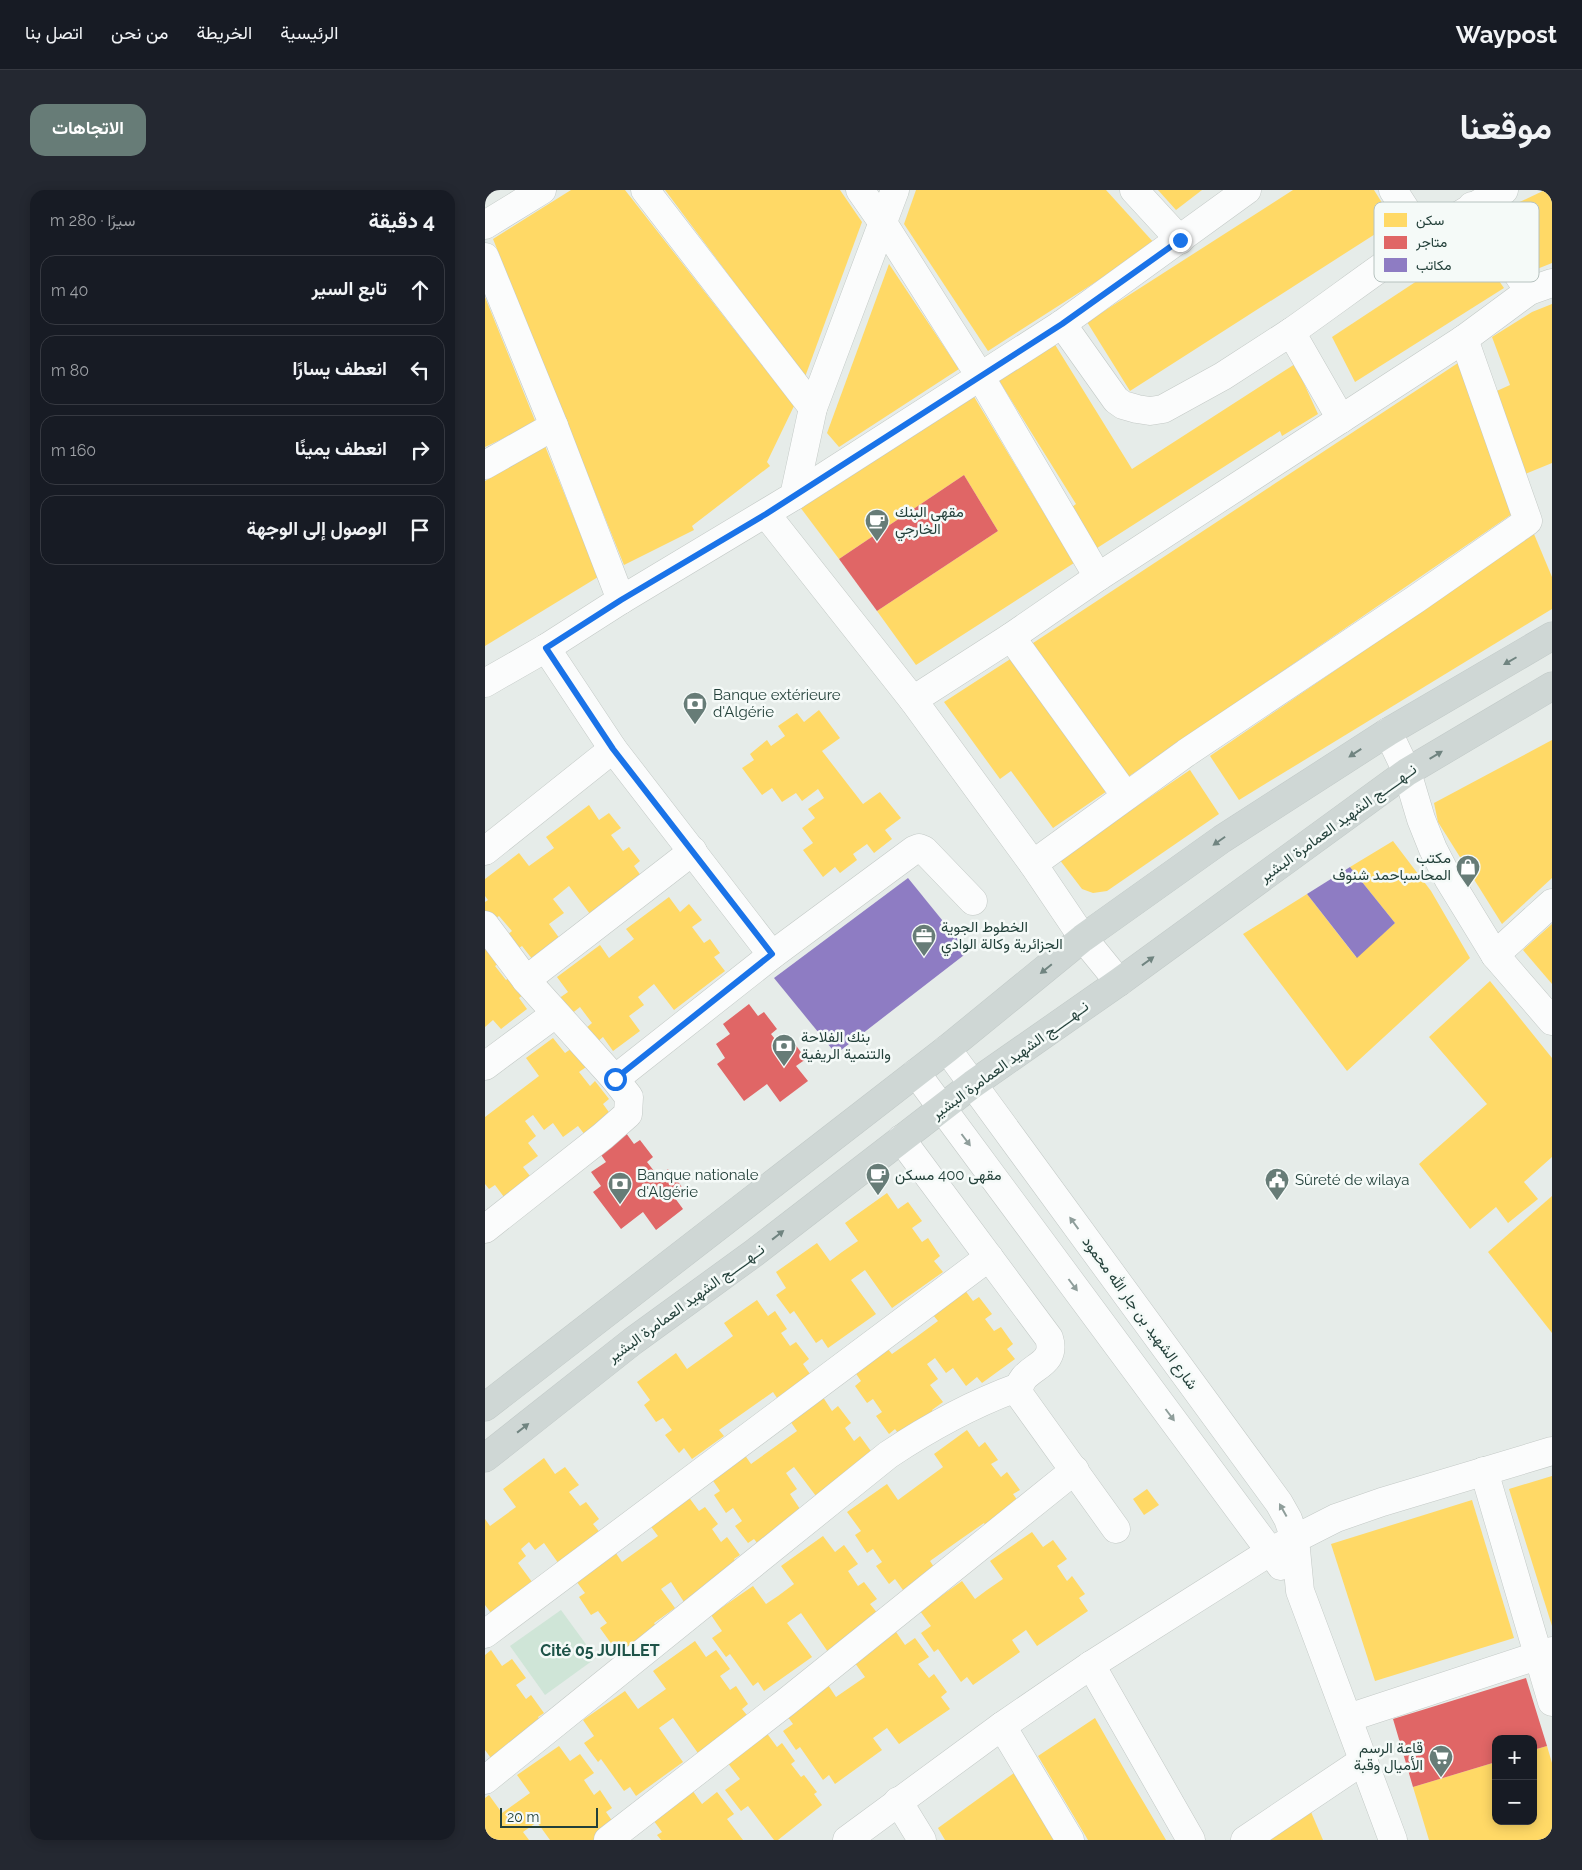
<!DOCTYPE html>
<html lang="ar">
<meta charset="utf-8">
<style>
body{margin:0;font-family:Raleway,Vazirmatn,sans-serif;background:#242831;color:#f1f3f6;direction:rtl}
.controls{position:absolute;right:15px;bottom:15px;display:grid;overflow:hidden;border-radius:10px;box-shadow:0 2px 12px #0003}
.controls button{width:45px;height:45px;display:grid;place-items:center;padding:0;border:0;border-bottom:1px solid #363941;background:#171b24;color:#f1f3f6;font:25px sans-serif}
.scale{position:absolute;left:15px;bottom:12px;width:98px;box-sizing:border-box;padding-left:5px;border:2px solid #23403a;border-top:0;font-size:14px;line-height:18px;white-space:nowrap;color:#23403a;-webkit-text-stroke:4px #f5faf8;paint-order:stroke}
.stop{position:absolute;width:15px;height:15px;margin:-11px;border:4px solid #1a73e8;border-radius:50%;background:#fff}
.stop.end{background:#1a73e8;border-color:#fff;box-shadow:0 1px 5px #0008}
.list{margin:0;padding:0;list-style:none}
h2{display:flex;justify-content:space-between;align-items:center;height:65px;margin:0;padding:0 20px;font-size:21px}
h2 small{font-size:16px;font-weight:400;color:#9ea1a6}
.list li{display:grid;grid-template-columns:32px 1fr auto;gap:15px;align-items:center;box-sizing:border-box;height:70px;margin:0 10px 10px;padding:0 10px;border:1px solid #363941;border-radius:15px}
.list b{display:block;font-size:19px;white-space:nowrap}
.list em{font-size:16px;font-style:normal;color:#9ea1a6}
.icon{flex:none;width:28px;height:28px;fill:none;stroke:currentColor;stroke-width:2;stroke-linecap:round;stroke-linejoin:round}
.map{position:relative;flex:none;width:1067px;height:1650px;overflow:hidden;direction:ltr;border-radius:15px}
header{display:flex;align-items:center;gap:30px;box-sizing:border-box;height:70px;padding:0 25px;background:#171b24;border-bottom:1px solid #363941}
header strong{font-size:24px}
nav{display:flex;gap:28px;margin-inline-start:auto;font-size:18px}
.intro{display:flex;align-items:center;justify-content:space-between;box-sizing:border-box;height:120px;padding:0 30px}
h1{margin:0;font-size:35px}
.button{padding:12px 22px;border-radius:15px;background:#677c77;color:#fff;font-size:18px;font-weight:700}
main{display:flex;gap:30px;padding:0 30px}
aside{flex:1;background:#171b24;border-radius:15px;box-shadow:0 2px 12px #0003}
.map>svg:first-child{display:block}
</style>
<header>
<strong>Waypost</strong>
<nav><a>الرئيسية</a><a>الخريطة</a><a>من نحن</a><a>اتصل بنا</a></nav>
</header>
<div class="intro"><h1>موقعنا</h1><a class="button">الاتجاهات</a></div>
<main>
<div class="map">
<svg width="1067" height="1650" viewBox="0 0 1067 1650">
<rect width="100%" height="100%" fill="#e6ece9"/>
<!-- green -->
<path fill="#cfe5d7" d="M76,1420l35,48 -51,37 -35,-49z"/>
<!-- homes -->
<g fill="#ffd966">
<path d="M86,0h54l169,216 -27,56 3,4 -78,60 2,4 -70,35 -131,-326z"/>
<path d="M180,0h175l22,32 -57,155z"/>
<path d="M431,0h190l49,54 -167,107 -84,-127z"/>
<path d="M673,0h44l-26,20z"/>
<path d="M808,0h81l20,32 -264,169 -43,-69z"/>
<path d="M1060,0h7v73l-25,10 -35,-58z"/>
<path d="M988,54l31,44 -149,94 -23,-45z"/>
<path d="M404,74l70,105 -120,78 -12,-14z"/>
<path d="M0,107l51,126 -51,24z"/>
<path d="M1067,114v159l-32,13 -30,-82 20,-9 -18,-48 40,-25z"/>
<path d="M569,153l78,126 163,-105 23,50 -36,22 -2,-5 -186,119 -26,-40 8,-6 -78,-125z"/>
<path d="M976,171l51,153 -387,265 -98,-132z"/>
<path d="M488,205l101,168 -158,102 -39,-54 121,-80 -34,-56 -125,84 -39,-52z"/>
<path d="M60,256l53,131 -113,69v-165z"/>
<path d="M1049,344l18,43v32l-313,191 -29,-44z"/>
<path d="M530,466l98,131 -60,41 -42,-57 -11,8 -56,-77z"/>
<path d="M334,520l21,28 -18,13 41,53 17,-12 21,26 -16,12 7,9 -18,14 -7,-9 -14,10 4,6 -17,13 -5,-6 -12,10 -20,-27 10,-7 -11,-15 13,-10 -7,-9 16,-11 -6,-9 -16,12 -6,-8 -14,9 -10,-14 -10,7 -20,-27 12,-8 -4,-6 17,-14 4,6 14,-10 -7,-10 19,-13 7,9z"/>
<path d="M1067,550v138l-50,46 -64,-102 -4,-19z"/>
<path d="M705,580l29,44 -112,77 -14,2 -11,-4 -23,-30z"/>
<path d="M104,615l10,15 10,-7 12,15 -10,7 12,16 6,-4 11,14 -6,5 10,14 -51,38 -24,-32 -16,13 11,14 -15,11 11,15 -27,21 -11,-14 -6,4 -10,-14 6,-5 -13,-15 -10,7 -4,-6v-15l3,-2 -3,-4v-17l34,-26 10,13 25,-18 -8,-11z"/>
<path d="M908,651l38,50 39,67 -123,113 -104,-137 64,-40 49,63 39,-34 -45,-56z"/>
<path d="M184,707l11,15 9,-8 13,16 -10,7 12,16 6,-4 10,14 -6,4 11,14 -51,39 -20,-26 -16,13 6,8 -15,11 11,15 -27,20 -10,-14 -6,5 -11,-14 6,-5 -12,-16 -10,8 -12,-16 10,-7 -11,-15 43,-32 9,13 25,-19 -8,-10z"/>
<path d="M1067,734v60l-29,-34z"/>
<path d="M0,754l20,15 -10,7 11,14 5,-4 14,17 -6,5 8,11 -26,20 -8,-9 -8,7z"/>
<path d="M1005,791l62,77v99l-28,25 14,17 -30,24 -12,-16 -26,22 -51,-65 68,-60 -58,-67z"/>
<path d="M68,848l12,15 10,-7 14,19 -10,7 11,14 5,-5 14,18 -6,5 8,11 -26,20 -7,-9 -15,11 -10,-14 -9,7 -11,-15 -8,6 11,15 -8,7 10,13 -15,11 7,9 -26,21 -9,-12 -6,4 -4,-5v-67l54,-41 -13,-18z"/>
<path d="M402,1003l11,16 10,-7 14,19 -10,7 10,14 6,-4 12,18 -6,5 9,11 -51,36 -27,-38 -14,10 25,34 -48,34 -6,-9 -6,4 -22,-32 -4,3 -14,-19 10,-7 -10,-16 41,-29 13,18 12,-9 16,-11 -13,-18z"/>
<path d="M1067,1006v137l-64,-81z"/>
<path d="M476,1095l12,16 6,-4 13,17 -7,5 9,12 7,-4 12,17 -6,5 8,10 -33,24 -5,-6 -11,9 -13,-18 -7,5 -11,-15 -8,6 11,15 -8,6 13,17 -11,8 4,6 -33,24 -8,-11 -6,5 -13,-18 6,-4 -9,-13 -6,4 -12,-17 6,-5 -11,-16 32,-23 10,12 23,-16 23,-17 -10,-12z"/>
<path d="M272,1110l11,16 7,-5 12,18 -6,4 9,13 6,-4 13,17 -6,5 7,10 -33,24 -4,-6 -54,38 5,6 -32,23 -8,-11 -5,5 -14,-18 7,-5 -9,-12 -7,4 -12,-17 6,-5 -13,-18 39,-29 11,16 46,-33 -9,-13z"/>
<path d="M336,1204l11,17 6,-5 13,17 -6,5 9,13 6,-5 13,18 -51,50 -28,-37 -8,6 11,16 -7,5 12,18 -40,37 -8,-10 -6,4 -13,-17 7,-5 -9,-13 -7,5 -12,-18 6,-4 -11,-16 33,-24 9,13 46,-33 -9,-13z"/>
<path d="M482,1240l12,17 6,-5 13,18 -7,4 10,13 6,-5 13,18 -7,4 8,11 -33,24 -4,-6 -23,16 -31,22 4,6 -31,23 -8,-11 -6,5 -13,-18 6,-4 -9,-13 -6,4 -12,-18 6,-4 -14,-19 40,-28 11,16 45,-33 -9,-13z"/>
<path d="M59,1268l11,16 10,-7 14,18 -10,7 11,14 6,-4 13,17 -6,5 9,11 -41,32 -17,-24 -9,7 -6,-8 -8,7 5,7 -8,7 17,23 -41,31 -9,-12v-86l5,7 26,-19 -13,-18z"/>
<path d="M1067,1286v150l-43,-137z"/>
<path d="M662,1299l12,16 -15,10 -11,-16z"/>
<path d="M200,1302l14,19 6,-4 13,17 -6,5 9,13 6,-5 13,18 -6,4 7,11 -35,16 -22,16 -13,-20 -10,7 14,19 -21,15 4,6 -31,23 -8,-11 -6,5 -13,-18 7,-5 -9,-12 -7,4 -12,-18 6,-4 -14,-19 40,-28 11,16 36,-26 -12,-16z"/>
<path d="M987,1310l42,138 -139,43 -44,-137z"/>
<path d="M547,1342l11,15 10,-7 14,19 -10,7 10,15 5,-5 13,18 -6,4 9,13 -51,35 -11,-16 -14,10 8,12 -47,33 -6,-8 -6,5 -23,-33 -4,3 -13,-19 10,-7 -11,-15 42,-30 13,18 12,-9 16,-11 -13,-18z"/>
<path d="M338,1346l12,16 9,-7 14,19 -10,7 10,15 6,-4 13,17 -7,5 9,11 -51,37 -27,-39 -14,10 25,34 -48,34 -6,-9 -5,4 -23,-32 -4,3 -14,-19 10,-7 -11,-16 42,-29 13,18 12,-8 16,-12 -13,-18z"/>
<path d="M409,1439l11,16 10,-7 14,19 -11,7 11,14 5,-4 13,18 -6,5 9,12 -51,35 -12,-16 -14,10 9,12 -47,34 -6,-9 -6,5 -23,-33 -4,3 -13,-19 10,-7 -11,-15 42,-30 12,18 29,-20 -13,-18z"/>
<path d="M210,1451l11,16 10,-7 14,19 -10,7 10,14 6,-4 12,18 -6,5 9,11 -51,36 -27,-38 -14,10 24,34 -47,34 -6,-9 -6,4 -23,-32 -3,3 -14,-19 10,-7 -11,-16 42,-29 13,18 28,-20 -13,-18z"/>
<path d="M6,1460l11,16 10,-7 14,19 -10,7 10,14 5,-4 13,18 -6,4 9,12 -51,36 -11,-15v-95z"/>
<path d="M610,1528l36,63 35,59h-78l-50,-84z"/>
<path d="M281,1542l11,15 5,-4 13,18 -4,3 10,13 3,-2 13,17 -3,2 8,11 -44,35h-4l-26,-34 -7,5 -16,-21 15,-11 -13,-17z"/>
<path d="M74,1556l11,15 10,-7 14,19 -10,7 10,15 6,-5 12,18 -6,4 9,13 -22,15h-43l-13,-18 -14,10 6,8h-44v-42l4,-3 13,18 28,-20 -13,-18z"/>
<path d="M1062,1556l5,17v77h-123l-16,-53 83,-25v59h37v-71z"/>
<path d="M529,1583l40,67h-109l-7,-12z"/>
<path d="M205,1597l12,17 15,-12 17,22 -7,5 16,21h-82l-4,-5 5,-3 -11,-15z"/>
<path d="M826,1622l12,28h-54z"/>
</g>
<!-- shops -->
<g fill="#e06666">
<path d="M479,285l34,56 -121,80 -38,-52z"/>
<path d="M264,814l9,12 6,-4 13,17 -6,5 11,14 10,-8 14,19 -10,7 12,15 -28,21 -13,-18 -23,17 -27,-37 8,-6 -9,-14 14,-10 -7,-10z"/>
<path d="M141,943l8,11 6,-4 13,17 -6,5 11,14 10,-7 14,18 -10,7 11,15 -27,21 -13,-18 -22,17 -28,-37 8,-6 -10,-14 15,-10 -7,-10z"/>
<path d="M1041,1488l21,68 -14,4v-11h-37v23l-83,25 -20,-68z"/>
</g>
<!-- offices -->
<g fill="#8e7cc3">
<path d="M865,677l45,56 -38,35 -50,-64z"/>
<path d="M423,688l60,74 -132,102 -62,-76z"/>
</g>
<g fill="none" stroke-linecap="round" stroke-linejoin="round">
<defs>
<g id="minor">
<path d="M160,0l168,218"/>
<path d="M375,0l23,33 97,153 118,201"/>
<path d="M649,0l46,50"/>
<path d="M908,0l31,48"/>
<path d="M987,16l57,85"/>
<path d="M0,35l57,-35"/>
<path d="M0,67l69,169 67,174"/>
<path d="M577,134l54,76 7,5 14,4 13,2 13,-2 60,-33 68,-44 50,87"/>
<path d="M806,142c70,-49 137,-103 213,-142"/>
<path d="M0,275l69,-39"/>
<path d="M309,306l268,-172 185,-134"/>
<path d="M281,324l147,186 120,164 50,74 36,44"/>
<path d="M526,447l115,159"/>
<path d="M61,458l67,101 159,206"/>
<path d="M0,493l61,-35 75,-48 173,-104 19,-88 82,-218"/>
<path d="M428,510l98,-63 87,-60 366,-238 65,-48 23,-8"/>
<path d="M903,542l19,40 14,47 12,30 16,31 46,75 57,66"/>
<path d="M0,661l128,-102"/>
<path d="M548,674l153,-111 230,-154 112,-78 -64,-182"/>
<path d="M0,735l41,55 89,99 157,-124 142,-105 5,-2 5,2 49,51"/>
<path d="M1010,765l57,-52"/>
<path d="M41,790l167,-129"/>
<path d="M462,859l332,454 9,16 7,20 5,52 93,249"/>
<path d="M0,876l70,-52"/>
<path d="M431,883l365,493"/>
<path d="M416,949l148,199c10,32 -32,27 -30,56l97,135"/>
<path d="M0,1039l118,-93 25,-22 1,-17 -14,-18"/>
<path d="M999,1281l68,231"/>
<path d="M0,1444l504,-377"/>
<path d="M606,1475l100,175"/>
<path d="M863,1528l204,-67"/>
<path d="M517,1536l68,114"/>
<path d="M0,1590l403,-325c42,-28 84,-51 131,-68"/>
<path d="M413,1611l24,39"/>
<path d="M123,1650l177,-137 290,-233"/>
<path d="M362,1650l155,-114 89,-61 180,-114 65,-33 46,-16 170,-51"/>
<path d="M760,1650l119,-80"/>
</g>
<g id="major">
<path d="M0,1217l462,-358 136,-111 139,-99 166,-107 164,-96"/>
<path d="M0,1268l148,-117 121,-88 219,-169 146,-102 288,-210 145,-86"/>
</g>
</defs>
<!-- minor casing -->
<use href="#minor" stroke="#c3c9c6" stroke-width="29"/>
<!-- major casing -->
<use href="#major" stroke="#c2cac8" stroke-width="29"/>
<!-- minor -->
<use href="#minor" stroke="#fbfcfc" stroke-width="28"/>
<!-- major -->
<use href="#major" stroke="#cfd7d5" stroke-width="28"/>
</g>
<!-- one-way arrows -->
<defs><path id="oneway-solid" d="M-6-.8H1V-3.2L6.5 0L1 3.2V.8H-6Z" transform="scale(1.25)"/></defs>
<g fill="#708480">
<use href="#oneway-solid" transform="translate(1025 471) rotate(150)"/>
<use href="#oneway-solid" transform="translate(870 563) rotate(147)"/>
<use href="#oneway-solid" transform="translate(951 565) rotate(-31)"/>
<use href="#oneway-solid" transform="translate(734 651) rotate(145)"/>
<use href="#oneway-solid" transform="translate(663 771) rotate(-36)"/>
<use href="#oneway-solid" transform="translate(561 779) rotate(141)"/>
<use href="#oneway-solid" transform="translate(293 1045) rotate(-38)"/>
<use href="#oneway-solid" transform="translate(38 1238) rotate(-38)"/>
</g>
<g fill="#8f9e9b">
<use href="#oneway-solid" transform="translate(481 950) rotate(53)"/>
<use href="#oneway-solid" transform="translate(589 1033) rotate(-126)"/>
<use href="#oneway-solid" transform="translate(588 1095) rotate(53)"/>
<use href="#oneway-solid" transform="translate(685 1225) rotate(53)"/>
<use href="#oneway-solid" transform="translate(798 1320) rotate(-119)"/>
</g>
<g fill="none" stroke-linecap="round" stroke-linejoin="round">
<!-- route -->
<path stroke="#1a73e8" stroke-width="6" d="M130,889l157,-125 -159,-205 -67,-101 75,-48 145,-86 296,-190 118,-84"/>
</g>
<!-- icons -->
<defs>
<symbol id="cafe-pin" viewBox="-11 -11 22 30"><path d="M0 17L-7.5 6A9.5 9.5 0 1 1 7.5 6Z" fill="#677c77" stroke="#f5faf8"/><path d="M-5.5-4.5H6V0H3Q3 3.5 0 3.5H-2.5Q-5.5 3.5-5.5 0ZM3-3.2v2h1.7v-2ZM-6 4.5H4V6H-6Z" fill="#fff"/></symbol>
<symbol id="bank-pin" viewBox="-11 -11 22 30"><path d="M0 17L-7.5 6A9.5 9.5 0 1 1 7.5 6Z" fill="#677c77" stroke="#f5faf8"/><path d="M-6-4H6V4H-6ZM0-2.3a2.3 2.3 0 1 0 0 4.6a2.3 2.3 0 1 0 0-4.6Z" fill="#fff"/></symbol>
<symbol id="shop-pin" viewBox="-11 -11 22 30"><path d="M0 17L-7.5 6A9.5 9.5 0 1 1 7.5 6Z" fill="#677c77" stroke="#f5faf8"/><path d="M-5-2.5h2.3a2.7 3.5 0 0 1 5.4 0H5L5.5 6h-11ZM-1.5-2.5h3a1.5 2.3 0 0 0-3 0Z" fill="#fff"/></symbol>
<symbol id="office-pin" viewBox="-11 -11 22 30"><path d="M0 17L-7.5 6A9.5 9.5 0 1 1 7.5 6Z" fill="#677c77" stroke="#f5faf8"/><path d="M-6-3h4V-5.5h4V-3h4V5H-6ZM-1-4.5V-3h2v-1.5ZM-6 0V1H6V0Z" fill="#fff"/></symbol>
<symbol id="civic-pin" viewBox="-11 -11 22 30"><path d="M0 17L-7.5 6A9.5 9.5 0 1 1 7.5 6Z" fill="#677c77" stroke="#f5faf8"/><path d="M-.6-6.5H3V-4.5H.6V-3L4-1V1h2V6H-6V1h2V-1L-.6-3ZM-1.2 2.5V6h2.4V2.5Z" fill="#fff"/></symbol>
<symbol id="supermarket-pin" viewBox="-11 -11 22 30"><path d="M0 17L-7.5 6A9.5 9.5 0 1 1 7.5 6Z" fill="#677c77" stroke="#f5faf8"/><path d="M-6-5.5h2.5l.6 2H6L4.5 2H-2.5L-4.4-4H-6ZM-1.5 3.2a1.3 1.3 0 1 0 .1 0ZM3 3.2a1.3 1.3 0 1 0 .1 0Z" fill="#fff"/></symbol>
</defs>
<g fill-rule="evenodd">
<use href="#cafe-pin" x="378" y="317" width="28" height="38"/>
<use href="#bank-pin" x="196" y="500" width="28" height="38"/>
<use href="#shop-pin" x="969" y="663" width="28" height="38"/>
<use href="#office-pin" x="425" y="732" width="28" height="38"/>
<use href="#bank-pin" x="285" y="842" width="28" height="38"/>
<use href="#cafe-pin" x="379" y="971" width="28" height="38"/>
<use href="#civic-pin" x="778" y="976" width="28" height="38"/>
<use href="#bank-pin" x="121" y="980" width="28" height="38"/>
<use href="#supermarket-pin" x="942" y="1553" width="28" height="38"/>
</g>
<g text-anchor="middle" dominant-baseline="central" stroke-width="5" stroke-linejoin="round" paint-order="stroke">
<!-- poi labels -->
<g font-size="15" fill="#23403a" stroke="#f5faf8" text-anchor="start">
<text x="410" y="322">مقهى البنك<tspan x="410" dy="17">الخارجي</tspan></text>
<text x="228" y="505">Banque extérieure<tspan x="228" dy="17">d'Algérie</tspan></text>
<text x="966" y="668" text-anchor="end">مكتب<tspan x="966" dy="17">المحاسباحمد شنوف</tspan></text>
<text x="456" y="737">الخطوط الجوية<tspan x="456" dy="17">الجزائرية وكالة الوادي</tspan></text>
<text x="316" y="847">بنك الفلاحة<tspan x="316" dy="17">والتنمية الريفية</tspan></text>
<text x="152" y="985">Banque nationale<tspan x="152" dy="17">d'Algérie</tspan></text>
<text x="410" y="985">مقهى 400 مسكن</text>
<text x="810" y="990">Sûreté de wilaya</text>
<text x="938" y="1558" text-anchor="end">قاعة الرسم<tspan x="938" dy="17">الأميال وقبة</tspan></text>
</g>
<!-- street labels -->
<g font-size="15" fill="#23403a" stroke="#f5faf8">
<text transform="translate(853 633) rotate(-36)">نــهـــــج الشهيد العمامرة البشير</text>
<text transform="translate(525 870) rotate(-36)">نــهـــــج الشهيد العمامرة البشير</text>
<text transform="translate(201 1113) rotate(-36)">نــهـــــج الشهيد العمامرة البشير</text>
<text transform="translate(655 1123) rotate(54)">شارع الشهيد بن جار الله محمود</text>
</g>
<!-- neighbourhood labels -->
<g font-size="16" font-weight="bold" fill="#1e5348" stroke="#f5faf8">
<text x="115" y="1460">Cité 05 JUILLET</text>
</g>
</g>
<!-- legend -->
<rect x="889" y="12" width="165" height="80" rx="8" fill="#f5faf8" stroke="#b6c2bf" stroke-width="1"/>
<rect x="899" y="23" width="23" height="14" fill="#ffd966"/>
<rect x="899" y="46" width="23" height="13" fill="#e06666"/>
<rect x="899" y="68" width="23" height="14" fill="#8e7cc3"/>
<g font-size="14" fill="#23403a">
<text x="931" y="35">سكن</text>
<text x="931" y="57">متاجر</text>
<text x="931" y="80">مكاتب</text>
</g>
</svg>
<div class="controls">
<button>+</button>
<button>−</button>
</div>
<div class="scale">20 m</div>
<div class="stop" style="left:130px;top:889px"></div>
<div class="stop end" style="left:695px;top:50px"></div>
</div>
<aside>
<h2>4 دقيقة<small>سيرًا · 280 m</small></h2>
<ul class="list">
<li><svg class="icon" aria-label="ahead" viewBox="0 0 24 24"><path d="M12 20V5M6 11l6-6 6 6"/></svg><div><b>تابع السير</b></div><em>40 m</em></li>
<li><svg class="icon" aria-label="left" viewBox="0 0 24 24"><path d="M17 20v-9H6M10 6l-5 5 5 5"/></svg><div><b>انعطف يسارًا</b></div><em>80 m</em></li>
<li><svg class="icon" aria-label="right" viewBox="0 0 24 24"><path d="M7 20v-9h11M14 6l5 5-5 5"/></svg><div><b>انعطف يمينًا</b></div><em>160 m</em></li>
<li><svg class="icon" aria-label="arrive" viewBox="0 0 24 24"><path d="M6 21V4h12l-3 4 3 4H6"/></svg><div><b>الوصول إلى الوجهة</b></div></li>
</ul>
</aside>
</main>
